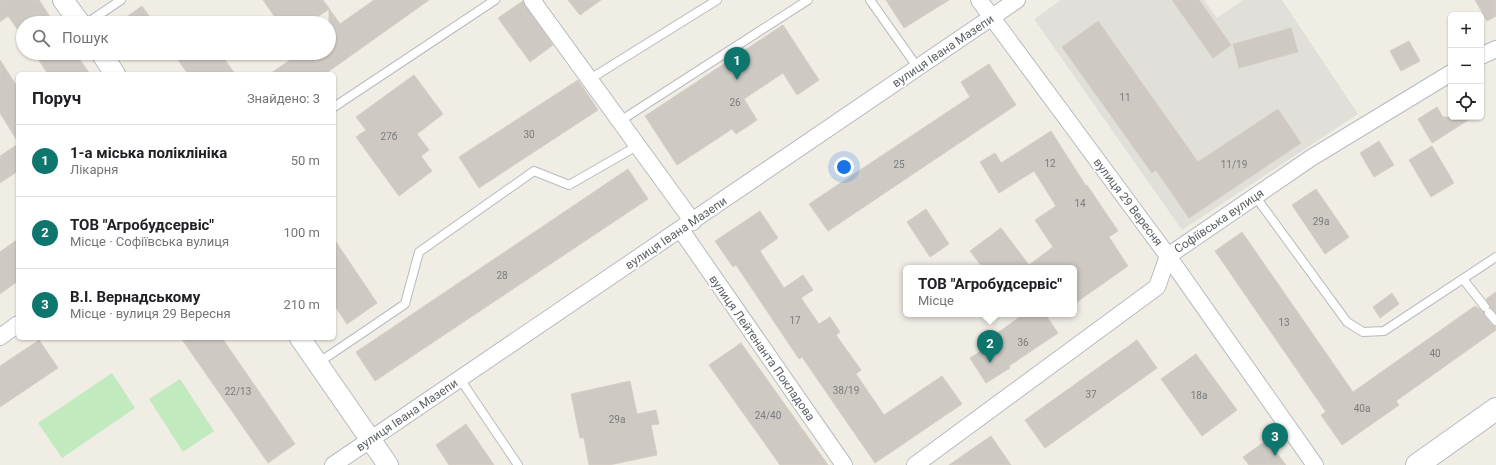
<!DOCTYPE html>
<html lang="uk">
<meta charset="utf-8">
<style>
body{margin:0;font-family:Roboto,sans-serif;background:#f2f2f2;color:#202124}
.controls{position:absolute;right:12px;top:12px;display:grid;overflow:hidden;border-radius:6px;box-shadow:0 1px 3px #0004}
.controls button{width:36px;height:36px;display:grid;place-items:center;padding:0;border:0;border-bottom:1px solid #e0e0e0;background:#fff;color:#202124;font:20px sans-serif}
.you{position:absolute;left:844px;top:167px;width:14px;height:14px;margin:-10px;border:3px solid #fff;border-radius:50%;background:#1a73e8;box-shadow:0 0 0 6px #1a73e833}
.badge{display:grid;place-items:center;width:26px;height:26px;border-radius:50%;background:#0f766e;color:#fff;font-size:13px;font-weight:700}
.pin{position:absolute;translate:-50% -33px;filter:drop-shadow(0 1px 2px #0008)}
.pin::after{content:'';position:absolute;top:21px;width:14px;height:12px;background:inherit;clip-path:polygon(0 0,100% 0,50% 100%)}
.popup{position:absolute;left:903px;top:265px;width:174px;height:52px;box-sizing:border-box;display:grid;place-content:center;border-radius:6px;background:#fff;filter:drop-shadow(0 1px 3px #0005);font-size:13px;white-space:nowrap;color:#757577}
.popup b{font-size:15px;color:#202124}
.popup::after{content:'';position:absolute;left:50%;top:100%;margin-left:-8px;border:8px solid transparent;border-top-color:#fff}
.list{margin:0;padding:0;list-style:none}
h2{display:flex;justify-content:space-between;align-items:center;height:52px;margin:0;padding:0 16px;font-size:17px}
h2 small{font-size:13px;font-weight:400;color:#757577}
.list li{display:grid;grid-template-columns:26px 1fr auto;gap:12px;align-items:center;box-sizing:border-box;height:72px;padding:0 16px;border-top:1px solid #e0e0e0}
.list b{display:block;font-size:15px;white-space:nowrap}
.list p{margin:0;font-size:13px;white-space:nowrap;color:#757577}
.list em{font-size:13px;font-style:normal;color:#757577}
.icon{flex:none;width:22px;height:22px;fill:none;stroke:currentColor;stroke-width:2;stroke-linecap:round;stroke-linejoin:round}
.map{position:relative;flex:none;width:1496px;height:465px;overflow:hidden}
.search{position:absolute;background:#fff;box-shadow:0 1px 3px #0004;left:16px;top:16px;width:320px;height:44px;display:flex;align-items:center;gap:10px;box-sizing:border-box;padding:0 14px;border-radius:22px;color:#757577;font-size:15px}
.panel{position:absolute;background:#fff;box-shadow:0 1px 3px #0004;left:16px;top:72px;width:320px;height:268px;border-radius:6px}
.map>svg:first-child{display:block}
</style>
<div class="map">
<svg width="1496" height="465" viewBox="0 0 1496 465">
<rect width="100%" height="100%" fill="#f0ede5"/>
<!-- industrial -->
<path fill="#e1dfd9" d="M1061,0h143l13,18 26,-18h39l76,114 -176,116 -148,-211z"/>
<!-- green -->
<g fill="#c2eabf">
<path d="M112,373l23,35 -73,50 -24,-35z"/>
<path d="M180,379l34,52 -31,21 -34,-53z"/>
</g>
<!-- building -->
<g fill="#cec9c3" stroke="#d6cec2">
<path d="M0,0h39l15,23h-31v14l-15,-21 -8,6z"/>
<path d="M263,0h60l17,24 34,-24h55l-104,74h-55l30,-21h29v-44l-20,14h-30z"/>
<path d="M568,0h33l-21,15z"/>
<path d="M886,0h63l-45,28z"/>
<path d="M1172,0h27l32,45 -18,13z"/>
<path d="M1475,0h21v16l-9,5z"/>
<path d="M523,1l30,44 -23,17 -32,-44z"/>
<path d="M142,6l12,17h-36z"/>
<path d="M1098,21l100,141 80,-53 23,34 -112,75 -33,-48 -4,3 -90,-126z"/>
<path d="M783,25l36,55 -22,15 -14,-22 -39,26 13,21 -21,14 -4,-5 -55,36 -32,-49z"/>
<path d="M1291,28l7,24 -59,16 -6,-24z"/>
<path d="M1409,41l11,20 -19,10 -11,-20z"/>
<path d="M34,53h41l15,21h-42z"/>
<path d="M173,53h47l15,21h-47z"/>
<path d="M0,60l18,28v54l-18,-29z"/>
<path d="M989,64l27,41 -188,126 -19,-27 161,-107 -9,-15z"/>
<path d="M414,75l29,39 -26,20 12,16 -8,6 11,15 -33,25 -43,-59 10,-7 -10,-13z"/>
<path d="M578,80l20,30 -119,78 -20,-31z"/>
<path d="M1437,107l6,10h30l-41,26 -14,-24z"/>
<path d="M1051,131l35,55 1,-1 31,46 -9,6 19,29 -54,38v-36h-91l-13,-17 31,-23 28,37 24,-18 -18,-27 21,-14 -22,-35 -35,22 -19,-31 15,-9 6,10z"/>
<path d="M1379,141l15,24 -20,12 -14,-24z"/>
<path d="M18,144v27l-18,12v-27z"/>
<path d="M1432,146l22,37 -23,14 -22,-37z"/>
<path d="M628,169l20,30 -273,182 -19,-29z"/>
<path d="M1316,189l33,48 -24,17 -33,-49z"/>
<path d="M926,209l23,35 -19,13 -23,-35z"/>
<path d="M760,211l18,27 -18,13 24,37 19,-13 10,15 -12,8 18,26 11,-7 10,15 -4,3 25,35 -5,4 28,41 58,-39 20,28 -87,59 -73,-106 -3,2 -63,-94 -3,2 -18,-26z"/>
<path d="M1242,232l111,160 122,-86 9,6 1,4 7,9 4,1v4l-100,71 3,4 -57,40 -21,-30 5,-3 -111,-161z"/>
<path d="M18,239v42l-18,13v-42z"/>
<path d="M334,239l43,64 -30,21 -13,-19z"/>
<path d="M1496,292v21l-6,-5 -4,-9z"/>
<path d="M1392,293l7,11 -19,14 -7,-11z"/>
<path d="M1024,314h21l13,19 -49,33 1,2 -24,15 -16,-25 30,-19 -4,-5z"/>
<path d="M181,338h41l73,106 -27,19z"/>
<path d="M39,340l19,28 -58,39v-41z"/>
<path d="M1137,340l20,28 -112,80 -20,-28z"/>
<path d="M741,343l87,122h-48l-71,-100z"/>
<path d="M1196,354l41,56 -35,26 -41,-57z"/>
<path d="M630,381l7,33 19,-4 3,14 -8,1 6,30 -48,10h-20l-5,-27h-4l-9,-44z"/>
<path d="M466,424l28,41h-45l-13,-20z"/>
<path d="M991,436l20,29h-62z"/>
<path d="M1267,440l19,25h-37l-6,-8z"/>
</g>
<g fill="none" stroke-linecap="round" stroke-linejoin="round">
<defs>
<g id="service">
<path d="M870,0l48,68"/>
<path d="M87,23l34,-23"/>
<path d="M590,79l127,-79"/>
<path d="M334,107l161,-107"/>
<path d="M620,121l188,-121"/>
<path d="M1255,196l92,126 16,10 21,-1 112,-74"/>
<path d="M1463,279l22,28"/>
<path d="M1489,313l7,8"/>
<path d="M318,363l87,-59 14,-52 115,-81 35,14 68,-39"/>
<path d="M460,379l58,86"/>
</g>
<g id="minor">
<path d="M532,0l161,222"/>
<path d="M979,0l189,256 147,209"/>
<path d="M1481,56l15,-7"/>
<path d="M681,230l163,235"/>
<path d="M0,337l18,-13"/>
<path d="M333,465l684,-465"/>
<path d="M915,465l242,-178 11,-31 143,-98 140,-85"/>
</g>
<g id="tertiary">
<path d="M63,0l17,23"/>
<path d="M101,53l14,21"/>
<path d="M300,338l88,127"/>
</g>
<path id="secondary" d="M1417,465l79,-56"/>
</defs>
<!-- service casing -->
<use href="#service" stroke="#b7bbc0" stroke-width="10"/>
<!-- minor casing -->
<use href="#minor" stroke="#b7bbc0" stroke-width="18"/>
<!-- tertiary casing -->
<use href="#tertiary" stroke="#b7bbc0" stroke-width="22"/>
<!-- secondary casing -->
<use href="#secondary" stroke="#b6bbc0" stroke-width="24"/>
<!-- service -->
<use href="#service" stroke="#fff" stroke-width="8"/>
<!-- minor -->
<use href="#minor" stroke="#fff" stroke-width="16"/>
<!-- tertiary -->
<use href="#tertiary" stroke="#fff" stroke-width="20"/>
<!-- secondary -->
<use href="#secondary" stroke="#fff" stroke-width="22"/>
</g>
<g text-anchor="middle" dominant-baseline="central" stroke-width="3.5" stroke-linejoin="round" paint-order="stroke">
<!-- number labels -->
<g font-size="10" fill="#787c7e">
<text x="1125" y="97">11</text>
<text x="735" y="102">26</text>
<text x="529" y="134">30</text>
<text x="389" y="136">27б</text>
<text x="1050" y="163">12</text>
<text x="899" y="164">25</text>
<text x="1234" y="164">11/19</text>
<text x="1080" y="203">14</text>
<text x="1321" y="221">29а</text>
<text x="502" y="275">28</text>
<text x="795" y="320">17</text>
<text x="1284" y="322">13</text>
<text x="1023" y="342">36</text>
<text x="1435" y="353">40</text>
<text x="846" y="390">38/19</text>
<text x="238" y="391">22/13</text>
<text x="1091" y="394">37</text>
<text x="1199" y="395">18а</text>
<text x="1362" y="408">40а</text>
<text x="768" y="415">24/40</text>
<text x="617" y="419">29а</text>
</g>
<!-- street labels -->
<g font-size="12" fill="#5c6267" stroke="#fff">
<text transform="translate(943 51) rotate(-34)">вулиця Івана Мазепи</text>
<text transform="translate(1128 202) rotate(53)">вулиця 29 Вересня</text>
<text transform="translate(1219 221) rotate(-34)">Софіївська вулиця</text>
<text transform="translate(676 233) rotate(-34)">вулиця Івана Мазепи</text>
<text transform="translate(762 348) rotate(55)">вулиця Лейтенанта Покладова</text>
<text transform="translate(407 415) rotate(-34)">вулиця Івана Мазепи</text>
</g>
</g>
</svg>
<div class="controls">
<button>+</button>
<button>−</button>
<button><svg class="icon" aria-label="locate" viewBox="0 0 24 24"><circle cx="12" cy="12" r="6"/><path d="M12 2v4M12 18v4M2 12h4M18 12h4"/></svg></button>
</div>
<div class="you"></div>
<div class="pin badge" style="left:737px;top:80px">1</div>
<div class="pin badge" style="left:990px;top:363px">2</div>
<div class="popup"><b>ТОВ &quot;Агробудсервіс&quot;</b>Місце</div>
<div class="pin badge" style="left:1275px;top:456px">3</div>
<div class="search"><svg class="icon" aria-label="search" viewBox="0 0 24 24"><circle cx="10" cy="10" r="6"/><path d="M15 15l6 6"/></svg>Пошук</div>
<section class="panel">
<h2>Поруч<small>Знайдено: 3</small></h2>
<ul class="list">
<li><span class="badge">1</span><div><b>1-а міська поліклініка</b><p>Лікарня</p></div><em>50 m</em></li>
<li><span class="badge">2</span><div><b>ТОВ &quot;Агробудсервіс&quot;</b><p>Місце · Софіївська вулиця</p></div><em>100 m</em></li>
<li><span class="badge">3</span><div><b>В.І. Вернадському</b><p>Місце · вулиця 29 Вересня</p></div><em>210 m</em></li>
</ul>
</section>
</div>
